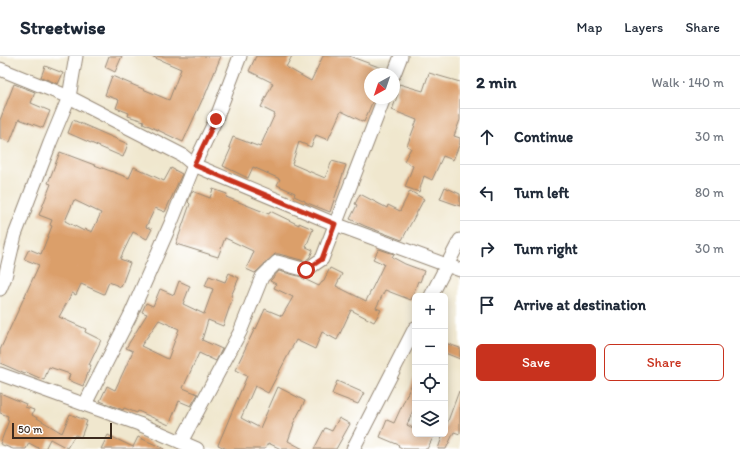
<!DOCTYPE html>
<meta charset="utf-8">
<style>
body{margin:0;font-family:Itim,sans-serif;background:#f6f6f7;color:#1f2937}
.controls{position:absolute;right:12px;bottom:12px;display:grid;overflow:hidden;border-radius:6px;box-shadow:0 2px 10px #0003}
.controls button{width:36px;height:36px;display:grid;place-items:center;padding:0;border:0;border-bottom:1px solid #e0e1e3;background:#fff;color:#1f2937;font:20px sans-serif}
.compass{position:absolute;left:364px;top:12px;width:36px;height:36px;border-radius:50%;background:#fff;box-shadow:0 2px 10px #0003;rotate:220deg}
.scale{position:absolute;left:12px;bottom:10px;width:100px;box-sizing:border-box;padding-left:4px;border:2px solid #3b2a1e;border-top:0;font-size:11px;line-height:14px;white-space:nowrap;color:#3b2a1e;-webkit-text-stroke:3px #fff;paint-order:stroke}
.stop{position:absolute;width:12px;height:12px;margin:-9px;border:3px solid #c8321e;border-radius:50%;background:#fff}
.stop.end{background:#c8321e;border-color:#fff;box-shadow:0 1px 4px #0008}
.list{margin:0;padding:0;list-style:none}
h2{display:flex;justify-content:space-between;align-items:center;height:52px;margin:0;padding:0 16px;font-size:17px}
h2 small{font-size:13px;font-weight:400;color:#747a83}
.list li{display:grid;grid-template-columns:26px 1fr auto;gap:12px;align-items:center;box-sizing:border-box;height:56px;padding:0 16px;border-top:1px solid #e0e1e3}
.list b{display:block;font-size:15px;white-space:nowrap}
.list em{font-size:13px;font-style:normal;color:#747a83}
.actions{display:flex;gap:8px;padding:12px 16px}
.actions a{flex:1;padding:9px 0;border:1px solid #c8321e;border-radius:6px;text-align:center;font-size:14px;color:#c8321e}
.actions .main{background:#c8321e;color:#fff}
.icon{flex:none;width:22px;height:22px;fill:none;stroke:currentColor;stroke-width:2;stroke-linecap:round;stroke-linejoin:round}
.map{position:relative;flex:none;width:460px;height:393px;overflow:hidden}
header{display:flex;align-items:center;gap:24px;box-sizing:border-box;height:56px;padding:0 20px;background:#fff;border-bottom:1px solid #e0e1e3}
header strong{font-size:19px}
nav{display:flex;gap:22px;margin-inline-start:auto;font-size:14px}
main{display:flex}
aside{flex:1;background:#fff}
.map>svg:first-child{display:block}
</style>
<header>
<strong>Streetwise</strong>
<nav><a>Map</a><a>Layers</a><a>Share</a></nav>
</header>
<main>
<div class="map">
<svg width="460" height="393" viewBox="0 0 460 393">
<rect width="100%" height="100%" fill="#fff"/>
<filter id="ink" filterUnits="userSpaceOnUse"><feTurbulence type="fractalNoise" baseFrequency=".025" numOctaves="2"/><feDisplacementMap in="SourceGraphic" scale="8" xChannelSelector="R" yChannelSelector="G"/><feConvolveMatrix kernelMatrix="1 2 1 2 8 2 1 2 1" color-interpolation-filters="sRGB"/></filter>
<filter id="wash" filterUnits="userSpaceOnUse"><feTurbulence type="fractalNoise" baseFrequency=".012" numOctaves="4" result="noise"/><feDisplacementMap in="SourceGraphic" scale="16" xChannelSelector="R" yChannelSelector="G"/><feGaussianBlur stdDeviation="0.9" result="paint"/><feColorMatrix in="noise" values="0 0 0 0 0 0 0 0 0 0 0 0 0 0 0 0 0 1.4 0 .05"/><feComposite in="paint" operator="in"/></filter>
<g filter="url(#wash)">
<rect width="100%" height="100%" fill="#f0e7ce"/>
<g id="blocks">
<!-- building -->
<g fill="#db9f6b" fill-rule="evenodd">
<path d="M109,0h13l-7,16 -10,-5z"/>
<path d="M151,0h70l-17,42h-1l-20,44 -40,-19 1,-2 -16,-5 1,-3 -13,-5 3,-8 -14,-5 7,-19 57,24 12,-31z"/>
<path d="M256,0h36l-6,11 25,14 12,-25h26l38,14 -1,4h-16v24h4l-10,24 -23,-11 -13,29 -12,-5 -5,12 -12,-5 -7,22 33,14 7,-17 14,4 -16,47 -25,-10v-1l-11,-5 1,-3 -18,-8 3,-6 -27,-12 -5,11 -25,-12 8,-18 -2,-1 4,-10 27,10 15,-33 -14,-7 12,-24 -24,-12z"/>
<path d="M45,10l18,7 -5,11 -17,-7z"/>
<path d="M429,17l31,9v38l-6,16 6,2v5l-7,17 -10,-4 -11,24 -8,-4 -5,16 -14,-5 8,-21 -9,-5 7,-13 -4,-2 10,-26 -25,-10 6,-16h-2l3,-10 24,7z"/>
<path d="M14,28l21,8 -4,11 19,8 -7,17 -24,-9 -9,23 -10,-4v-18z"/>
<path d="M73,64l55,24 -5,13 -55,-24z"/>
<path d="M60,96l69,26 5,-11 30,14 7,-13 11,6 -17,38 -10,-4 -9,19 6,2 -5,10 -14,-7 -13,27 10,4 -9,24 -12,-5 -5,12 -23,-10 -5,11 -4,-2 -13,24 27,12 -1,3 16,8 -12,25h2l-8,21 -15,-6 2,-6 -21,-7 -5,13 -18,-8 -1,2 -25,-11v-13l39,-85 -15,-6 5,-10 12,5 11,-28 -2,-1 2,-5 -13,-5 12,-31 -3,-1zM74,144l27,13 -9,19 -7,-3 -1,2 -19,-10z"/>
<path d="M445,131l15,7v12l-20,-7z"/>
<path d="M213,133l14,5 -1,3 43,17 1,-3 29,14v-2l14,6 -7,18 7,3 -3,7 -5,4 -26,-7h-4l-20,19 -9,-4 7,-15h-1l1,-3 -28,-13 -7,19 -42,-13 14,-40 -2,-2 4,-11 18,7z"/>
<path d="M410,135l14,8 -22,41 -37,-14 -15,-7 7,-14 -2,-1 5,-10 27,14 1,-3 12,6z"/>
<path d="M379,193l15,5 -2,3 13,7 19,7 -4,11 -2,-1 -7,19 -26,-10 -9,18 5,2 -7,12 -23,-12 -14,30 -15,-8 -7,17 -19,-9 -28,53 -13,-7 -14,32 19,10 18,-41 27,14 -12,23h1l-6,17 15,8h-22l-13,-6 -3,6h-38l-9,-4 29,-69 -12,-6 20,-42 1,1 9,-20 17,7 11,-19 -19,-9 2,-4 -6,-3 9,-10 23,6v1l17,8 3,-4h1l7,-14 12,6 -6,12 30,15 18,-37 -11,-5z"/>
<path d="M229,217l10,5 -8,18 2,1 -10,29 -15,-6 -6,20 20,9 -6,12 -17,-8 -16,35 15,6 -7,12 -12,-5 -10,24 -31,-14 -1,2 -13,-5 -1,2 -23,-9 7,-15 8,4 18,-39 -7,-3 21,-34 -5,-2 4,-9 7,3 7,-17 14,6 5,-14 11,5 -7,18 21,10 9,-25 -8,-3 4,-10 16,6zM159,264l20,9 -11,30 -27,-13z"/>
<path d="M445,287l15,5v11l-15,-6z"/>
<path d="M415,321v29l-8,19 8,4v5h20l-8,15h-23l-6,-3 1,-1 -19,-8 7,-17 7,3z"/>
<path d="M337,325l27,12 -6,11 -26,-10z"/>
<path d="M459,335l1,1v42l-6,-2 -8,17h-8l5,-15h2v-5z"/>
<path d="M0,337l26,11 -1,3 9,3 -2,5 30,18 8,-19 17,7 -6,16 -6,-2 -8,13 -17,-9 -5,10h-5l-11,-6 -3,6h-13l-13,-5 9,-24h-2l1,-4 -8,-3z"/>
<path d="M339,362l11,6 -14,25h-22l11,-21 7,3z"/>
<path d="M108,379l25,12 5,-10 27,12h-64z"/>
</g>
</g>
</g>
<g filter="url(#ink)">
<use href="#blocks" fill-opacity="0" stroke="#968876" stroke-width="1"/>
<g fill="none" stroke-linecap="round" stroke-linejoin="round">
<defs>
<g id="minor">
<path d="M0,13l69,28 113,58 12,10 141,59 125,46"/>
<path d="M394,18l7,-18"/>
<path d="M0,233l5,-12 10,-42 35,-92 19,-46 7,-41"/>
<path d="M431,240l29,-56"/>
<path d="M0,318l139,50 58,25"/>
<path d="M85,348l45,-88 41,-93 23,-58 22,-46 24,-63"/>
<path d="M181,386l59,-110 22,-55 15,-15 29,8 16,-11 62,-161"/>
<path d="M353,393l62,-121"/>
</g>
</defs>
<!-- minor casing -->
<use href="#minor" stroke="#968876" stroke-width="15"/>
<!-- minor -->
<use href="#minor" stroke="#fff" stroke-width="13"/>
</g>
</g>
<g fill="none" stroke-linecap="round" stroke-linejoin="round" filter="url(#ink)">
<!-- route -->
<path stroke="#c8321e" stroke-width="5" d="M216,63l-22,46 141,59 -13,35 -16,11"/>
</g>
</svg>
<div class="controls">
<button>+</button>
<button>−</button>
<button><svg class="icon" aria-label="locate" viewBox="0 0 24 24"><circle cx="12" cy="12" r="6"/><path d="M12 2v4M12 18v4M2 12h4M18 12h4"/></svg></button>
<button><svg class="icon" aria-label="layers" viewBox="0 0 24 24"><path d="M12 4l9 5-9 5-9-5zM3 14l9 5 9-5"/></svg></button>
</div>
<svg class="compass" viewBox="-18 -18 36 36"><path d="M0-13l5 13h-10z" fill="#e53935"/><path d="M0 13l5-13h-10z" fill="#747a83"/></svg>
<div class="scale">50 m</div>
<div class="stop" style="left:306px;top:214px"></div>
<div class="stop end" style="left:216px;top:63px"></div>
</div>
<aside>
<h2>2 min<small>Walk · 140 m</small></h2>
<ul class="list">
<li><svg class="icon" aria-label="ahead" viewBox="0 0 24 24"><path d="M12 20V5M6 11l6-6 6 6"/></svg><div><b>Continue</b></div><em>30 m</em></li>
<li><svg class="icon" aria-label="left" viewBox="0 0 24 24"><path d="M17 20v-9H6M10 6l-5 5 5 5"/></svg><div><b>Turn left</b></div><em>80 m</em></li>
<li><svg class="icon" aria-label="right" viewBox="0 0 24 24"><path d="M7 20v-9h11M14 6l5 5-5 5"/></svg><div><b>Turn right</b></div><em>30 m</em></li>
<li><svg class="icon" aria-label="arrive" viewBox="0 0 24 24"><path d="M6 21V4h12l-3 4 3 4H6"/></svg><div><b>Arrive at destination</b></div></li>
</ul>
<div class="actions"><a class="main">Save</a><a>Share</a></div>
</aside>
</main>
